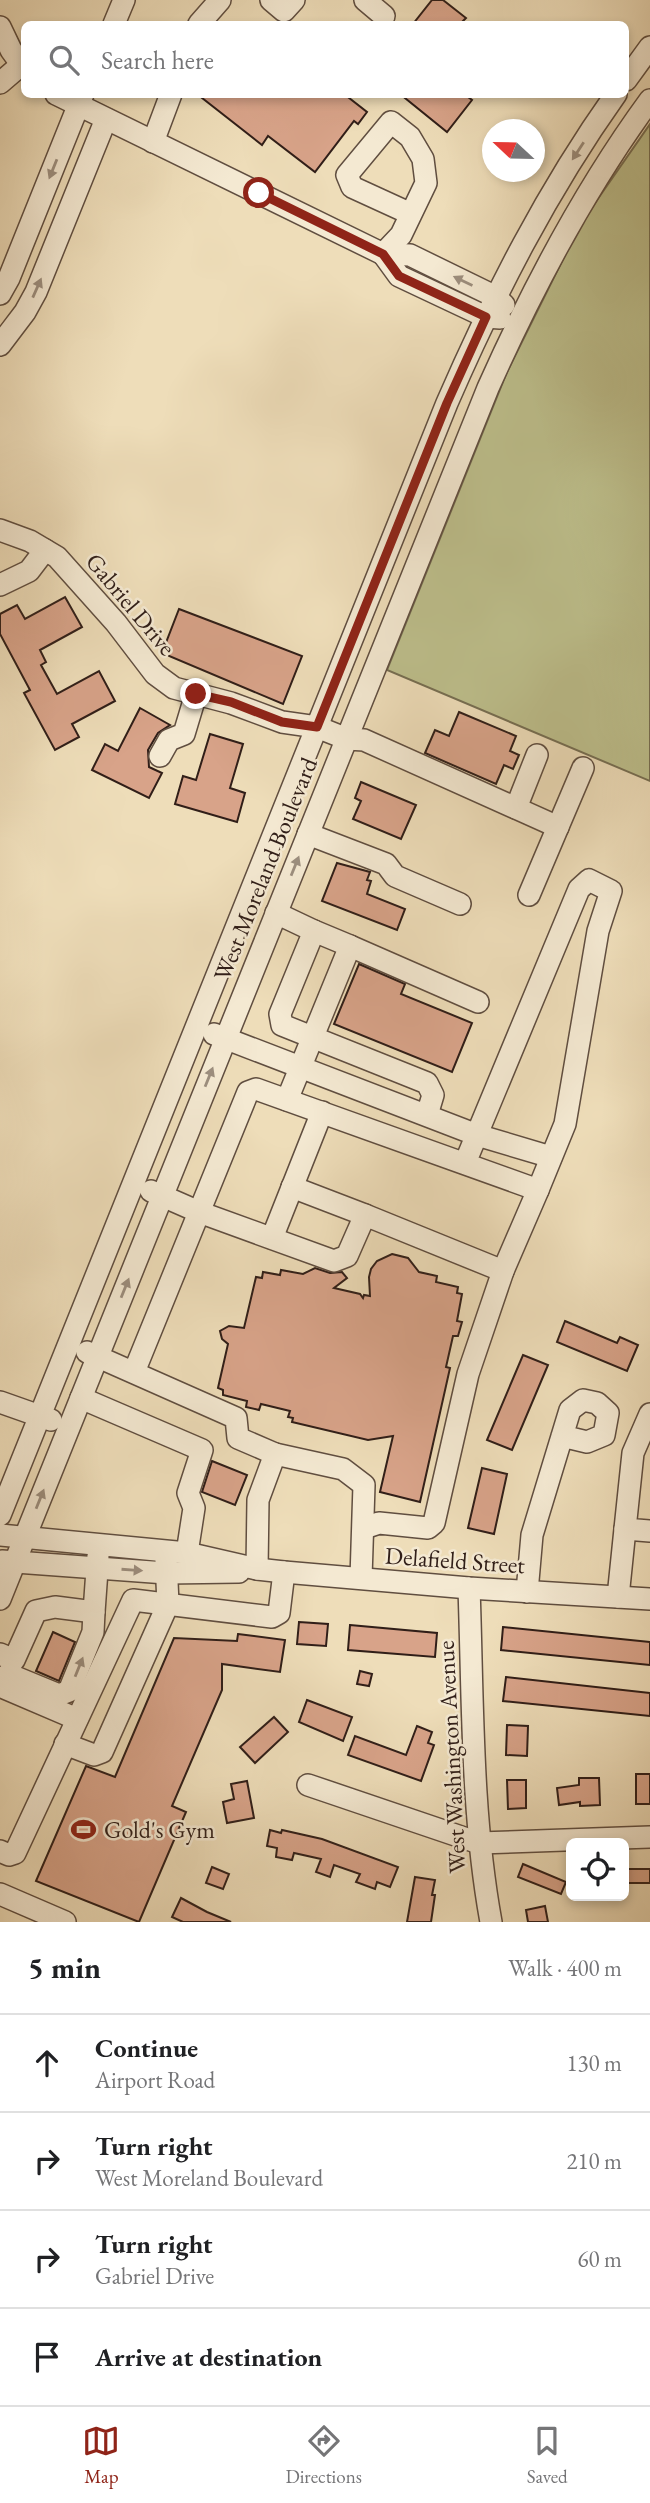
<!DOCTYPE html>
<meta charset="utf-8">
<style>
body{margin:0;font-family:"EB Garamond",serif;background:#f2f2f2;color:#202124}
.controls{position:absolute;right:21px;bottom:21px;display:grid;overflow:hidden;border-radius:10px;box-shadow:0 4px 10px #0003}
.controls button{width:63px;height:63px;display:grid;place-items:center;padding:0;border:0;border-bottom:2px solid #e0e0e0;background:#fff;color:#202124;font:35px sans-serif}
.compass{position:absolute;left:482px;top:119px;width:63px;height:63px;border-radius:50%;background:#fff;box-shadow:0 4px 10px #0003;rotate:292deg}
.stop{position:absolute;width:21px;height:21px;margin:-16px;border:5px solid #8f2418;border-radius:50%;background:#fff}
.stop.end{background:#8f2418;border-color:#fff;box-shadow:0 2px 7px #0008}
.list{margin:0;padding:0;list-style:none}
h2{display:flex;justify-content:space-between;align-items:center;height:91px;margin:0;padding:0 28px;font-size:30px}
h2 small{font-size:23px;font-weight:400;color:#757577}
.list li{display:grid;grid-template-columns:46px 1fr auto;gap:21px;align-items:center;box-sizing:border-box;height:98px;padding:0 28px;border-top:2px solid #e0e0e0}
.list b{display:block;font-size:26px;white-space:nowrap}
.list p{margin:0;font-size:23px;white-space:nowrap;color:#757577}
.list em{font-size:23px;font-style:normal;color:#757577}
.icon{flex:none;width:38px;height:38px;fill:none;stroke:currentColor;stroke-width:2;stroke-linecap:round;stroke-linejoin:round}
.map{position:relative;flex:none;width:650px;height:1922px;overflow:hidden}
.search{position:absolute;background:#fff;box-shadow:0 4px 10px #0003;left:21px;right:21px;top:21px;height:77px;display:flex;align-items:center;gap:18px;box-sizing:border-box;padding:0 24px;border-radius:10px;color:#757577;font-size:26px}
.sheet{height:483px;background:#fff}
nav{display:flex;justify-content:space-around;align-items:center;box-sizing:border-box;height:98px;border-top:2px solid #e0e0e0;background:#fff;font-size:19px;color:#757577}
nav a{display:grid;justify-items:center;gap:4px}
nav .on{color:#8f2418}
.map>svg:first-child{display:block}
</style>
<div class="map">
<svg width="650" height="1922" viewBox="0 0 650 1922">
<rect width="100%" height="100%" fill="#eeddb9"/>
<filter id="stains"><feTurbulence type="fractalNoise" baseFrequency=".00286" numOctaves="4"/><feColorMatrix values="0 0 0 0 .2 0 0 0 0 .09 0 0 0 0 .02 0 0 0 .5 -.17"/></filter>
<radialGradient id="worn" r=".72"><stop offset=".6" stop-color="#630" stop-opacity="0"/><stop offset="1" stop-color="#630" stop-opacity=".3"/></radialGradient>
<!-- green -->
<path fill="#bdbf8c" stroke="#766e52" stroke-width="2" d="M650,124v657l-263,-111 120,-298 74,-149z"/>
<!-- building -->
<g fill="#d8a389" stroke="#301e18" stroke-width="2">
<path d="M432,0h11l23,18 -6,6h-47z"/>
<path d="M197,94h147l23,18 -9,12 -4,-3 -39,51 -47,-36 -6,9z"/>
<path d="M400,94h64l8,6 -25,32z"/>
<path d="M65,597l17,30 -42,23 6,12 -5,3 16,29 42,-23 16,30 -43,23 7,13 -24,13 -31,-57 6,-3 -30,-56v-20l17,-9 8,14z"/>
<path d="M179,609l123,47 -19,48 -121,-51z"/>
<path d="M140,708l30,17 -12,8 -10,17 1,17 13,6 -13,25 -57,-28 13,-26 13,7z"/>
<path d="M459,712l57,24 -6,15 9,4 -6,14 -9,-4 -8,19 -71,-31 10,-23 14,6z"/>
<path d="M210,734l33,10 -13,44 15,5 -8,29 -62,-18 8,-28 13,4z"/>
<path d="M361,782l55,23 -15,34 -48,-20 8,-18 -6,-3z"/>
<path d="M337,863l33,9 -3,8 4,1 -4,13 38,15 -8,21 -75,-29z"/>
<path d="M359,964l46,20 -4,10 71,29 -20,49 -118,-48z"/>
<path d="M392,1254l16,4 11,14 18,4 -1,6 22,5 -1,6 5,1 -5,27 5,1 -4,14h-5l-7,31 4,1 -30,134 -40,-10 13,-56 -25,4 -76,-18 1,-4 -5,-1 2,-6 -29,-7 -2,6 -13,-3 1,-6 -24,-6v-5l-5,-2 10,-44 -6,-5 -2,-8 9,-5 15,2 12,-51 6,1 1,-6 17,3 1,-5 22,4 12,-6 15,5 12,-1 5,6 -13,10 26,6 3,4 1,-3 6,1 -1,-19 2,-8 6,-8z"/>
<path d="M565,1321l52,22 3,-6 18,8 -11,26 -70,-29z"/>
<path d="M523,1355l25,10 -36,85 -25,-10z"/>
<path d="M212,1461l35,14 -12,30 -33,-13z"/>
<path d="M482,1468l25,6 -13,60 -26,-6z"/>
<path d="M299,1622l29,2 -2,22 -29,-2z"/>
<path d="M350,1625l87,8 -2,24 -87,-7z"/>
<path d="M503,1627l147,15v23l-149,-15z"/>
<path d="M53,1632l22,10 -16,39 -23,-10z"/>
<path d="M238,1634l47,6 -5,32 -58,-8v26l-50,116 14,6 -47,110 -103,-41 50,-115 29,11 59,-139 63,3z"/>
<path d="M360,1671l12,3 -3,12 -12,-2z"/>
<path d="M506,1677l144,16v23l-147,-15z"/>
<path d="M307,1700l45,17 -9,24 -44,-19z"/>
<path d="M274,1717l14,15 -33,31 -15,-16z"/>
<path d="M507,1725l21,1 -1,30 -21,-1z"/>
<path d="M417,1726l15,6 -4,11 6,2 -13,36 -73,-26 7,-19 51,19z"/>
<rect x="636" y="1774" width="14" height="30"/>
<path d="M579,1778h20l1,27 -20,1v-4l-21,3 -2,-17 22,-3z"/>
<path d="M507,1780h19v28l-18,1z"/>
<path d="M247,1781l7,37 -27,5 -4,-21 11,-3 -3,-15z"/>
<path d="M270,1830l11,3 1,-3 40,9 76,28 -8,20 -13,-5 -2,7 -19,-7 4,-8 -26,-9 -4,12 -14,-5 5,-13 -27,-6 -2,7 -16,-3 1,-9 -10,-2z"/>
<path d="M523,1864l43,18 -5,12 -43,-17z"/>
<path d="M212,1867l17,7 -6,15 -17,-6z"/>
<rect x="628" y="1869" width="22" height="14"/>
<path d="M415,1877l20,3 -3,15h3l-4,27h-24z"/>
<path d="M181,1898l26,14 24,10h-48l-11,-5z"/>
<path d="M545,1906l3,16h-20l-2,-12z"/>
</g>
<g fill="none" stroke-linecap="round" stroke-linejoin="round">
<defs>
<g id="minor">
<path d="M271,0l13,11 10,-11"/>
<path d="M365,0l19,16"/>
<path d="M114,24l10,-24"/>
<path d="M199,24l21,-24"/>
<path d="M0,27l11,23 13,18"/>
<path d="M626,80l24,-33"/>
<path d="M0,83l21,-18"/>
<path d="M56,94l327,160 27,1 86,42 8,8"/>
<path d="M153,142l18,-48"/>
<path d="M383,254l18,-19 25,-52 -3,-24 -13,-22 -19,-15 -44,53 5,12 59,27"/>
<path d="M383,254l16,22 87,41 14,1"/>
<path d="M0,294l9,-16 74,-184"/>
<path d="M0,345l25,-33 11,-20 70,-173"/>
<path d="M0,530l30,11 27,16 59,66 39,51 19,14 57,15 51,19 35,5 30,12 17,1 194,87"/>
<path d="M0,585l29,-14 16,-21"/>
<path d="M160,756l9,-16 15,-6 12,-40"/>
<path d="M516,808l21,-53"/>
<path d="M308,834l78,30 9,12 65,28"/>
<path d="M529,895l54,-127"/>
<path d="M276,913l38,18 -34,83 2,11 145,58 6,12 -6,20"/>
<path d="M350,946l128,56"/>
<path d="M214,1034l263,101 74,22"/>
<path d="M287,1100l63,-154 -36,-15"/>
<path d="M292,1187l73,28"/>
<path d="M151,1191l48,21 135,49 13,-5 18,-41 138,56"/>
<path d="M272,1238l50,-126"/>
<path d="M87,1352l149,66 2,20 37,16 -17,46 -1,69"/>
<path d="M134,1372l114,-280 8,-3 282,101 27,-66 33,-193 13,-40 -22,-11 -10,9 -114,274"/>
<path d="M81,1398l121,52 -14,43 6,15 -7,45"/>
<path d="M0,1402l51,18"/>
<path d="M650,1414l-17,39 -8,76 25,2"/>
<path d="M275,1454l68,15 21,16 -3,93"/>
<path d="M0,1515l447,-1112c47,-108 100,-212 169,-309"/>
<path d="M364,1528l15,-5 49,5 6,-5 34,-149 35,-103 35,-81"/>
<path d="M0,1535l187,18 70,16 27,3 185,16 181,11"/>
<path d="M2,1561l164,12 73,-1"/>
<path d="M469,1588c4,111 2,224 22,334"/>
<path d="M527,1592l5,-57 38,-125 13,-10 14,3 11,10 -4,22 -17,7 -25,-6"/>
<path d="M618,1597l7,-68"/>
<path d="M0,1599l488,-1211c45,-101 96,-198 162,-288"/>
<path d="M0,1654l14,6 22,-49 19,-4 39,5 4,-56"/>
<path d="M8,1674l51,21 10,-4 24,-59 1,-20"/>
<path d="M2,1687l75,32"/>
<path d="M65,1744l29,11 8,-3 66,-148 -2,-44"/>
<path d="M308,1785l171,58 171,-6"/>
<path d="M0,1851l9,4 6,-2 118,-253 139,17 7,-4 5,-41"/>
<path d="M0,1894l65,28"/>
</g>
</defs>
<!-- minor casing -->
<use href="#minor" stroke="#604e40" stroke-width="24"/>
<!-- minor -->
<use href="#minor" stroke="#f4e9d2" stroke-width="21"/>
</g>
<!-- one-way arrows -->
<defs><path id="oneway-solid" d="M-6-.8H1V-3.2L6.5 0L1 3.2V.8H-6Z" transform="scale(1.75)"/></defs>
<g fill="#9c8e7e">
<use href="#oneway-solid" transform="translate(578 151) rotate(123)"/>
<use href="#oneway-solid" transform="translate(53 169) rotate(112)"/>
<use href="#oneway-solid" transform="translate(463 281) rotate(-154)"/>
<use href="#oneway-solid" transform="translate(37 288) rotate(-66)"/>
<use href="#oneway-solid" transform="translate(295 866) rotate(-68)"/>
<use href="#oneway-solid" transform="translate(209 1077) rotate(-68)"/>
<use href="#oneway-solid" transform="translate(125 1288) rotate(-68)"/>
<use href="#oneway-solid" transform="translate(40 1499) rotate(-68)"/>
<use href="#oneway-solid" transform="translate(132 1570) rotate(4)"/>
<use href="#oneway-solid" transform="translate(79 1667) rotate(-68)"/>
</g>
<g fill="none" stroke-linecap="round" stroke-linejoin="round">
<!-- route -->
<path stroke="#8f2418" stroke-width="9" d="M196,694l35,8 51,20 35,5 130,-324 39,-86 -87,-41 -16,-22 -124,-61"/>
</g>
<!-- icons -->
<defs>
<symbol id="stadium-bare" viewBox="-9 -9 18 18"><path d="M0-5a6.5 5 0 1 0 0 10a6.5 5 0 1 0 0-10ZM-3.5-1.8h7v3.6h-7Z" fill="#8f2418" stroke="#f4e9d2" stroke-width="2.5" paint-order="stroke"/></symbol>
</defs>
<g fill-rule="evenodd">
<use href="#stadium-bare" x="66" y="1812" width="35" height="35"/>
</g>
<g text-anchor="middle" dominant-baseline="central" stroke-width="5" stroke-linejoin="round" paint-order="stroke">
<!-- street labels -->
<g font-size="24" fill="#301e18" stroke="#f4e9d2">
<text transform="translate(131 604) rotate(50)">Gabriel Drive</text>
<text transform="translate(265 869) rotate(-68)">West Moreland Boulevard</text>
<text transform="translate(455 1560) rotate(4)">Delafield Street</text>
<text transform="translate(451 1757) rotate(-93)">West Washington Avenue</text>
</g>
<!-- poi labels -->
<g font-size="24" fill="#301e18" stroke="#f4e9d2" text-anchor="start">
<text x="104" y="1829">Gold's Gym</text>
</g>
</g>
<rect width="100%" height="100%" filter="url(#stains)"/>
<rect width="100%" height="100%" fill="url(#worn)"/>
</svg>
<div class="controls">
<button><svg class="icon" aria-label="locate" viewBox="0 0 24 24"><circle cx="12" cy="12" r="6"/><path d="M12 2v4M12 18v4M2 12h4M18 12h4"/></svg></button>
</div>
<svg class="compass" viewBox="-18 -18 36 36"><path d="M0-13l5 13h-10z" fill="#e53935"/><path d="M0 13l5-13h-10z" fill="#757577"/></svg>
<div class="stop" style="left:259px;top:193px"></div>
<div class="stop end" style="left:196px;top:694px"></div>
<div class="search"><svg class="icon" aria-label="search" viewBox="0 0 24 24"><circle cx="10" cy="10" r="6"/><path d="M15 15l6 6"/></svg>Search here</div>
</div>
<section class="sheet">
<h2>5 min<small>Walk · 400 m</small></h2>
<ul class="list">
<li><svg class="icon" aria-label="ahead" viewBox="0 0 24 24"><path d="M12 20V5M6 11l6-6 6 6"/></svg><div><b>Continue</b><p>Airport Road</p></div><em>130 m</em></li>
<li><svg class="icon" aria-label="right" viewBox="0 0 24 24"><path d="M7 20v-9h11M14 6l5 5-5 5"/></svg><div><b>Turn right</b><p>West Moreland Boulevard</p></div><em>210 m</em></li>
<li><svg class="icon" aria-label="right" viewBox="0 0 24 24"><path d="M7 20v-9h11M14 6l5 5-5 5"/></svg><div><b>Turn right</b><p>Gabriel Drive</p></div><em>60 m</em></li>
<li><svg class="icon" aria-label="arrive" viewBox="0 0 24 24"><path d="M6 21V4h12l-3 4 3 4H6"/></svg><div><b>Arrive at destination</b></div></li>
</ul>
</section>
<nav>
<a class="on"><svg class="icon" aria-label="map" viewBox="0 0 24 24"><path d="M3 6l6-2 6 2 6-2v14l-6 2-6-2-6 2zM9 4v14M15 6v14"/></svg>Map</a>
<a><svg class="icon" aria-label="directions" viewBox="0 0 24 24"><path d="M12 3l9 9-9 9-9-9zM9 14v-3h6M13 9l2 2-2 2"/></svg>Directions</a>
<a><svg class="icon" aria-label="saved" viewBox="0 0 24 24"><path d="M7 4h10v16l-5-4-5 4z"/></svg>Saved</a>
</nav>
